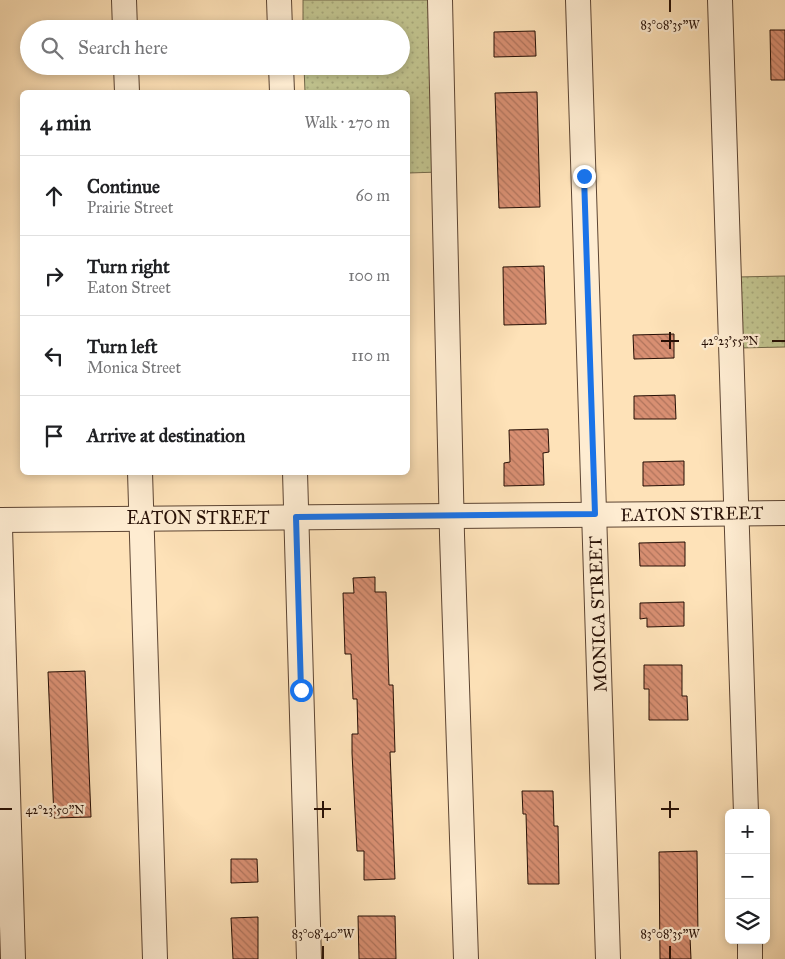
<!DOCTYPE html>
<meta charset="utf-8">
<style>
body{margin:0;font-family:"IM FELL Great Primer",serif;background:#f6f6f6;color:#202124}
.controls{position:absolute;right:15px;bottom:15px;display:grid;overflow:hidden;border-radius:8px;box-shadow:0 2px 8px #0003}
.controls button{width:45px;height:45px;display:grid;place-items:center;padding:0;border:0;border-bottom:1px solid #e0e0e0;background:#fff;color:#202124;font:25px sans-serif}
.stop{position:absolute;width:15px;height:15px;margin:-11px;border:4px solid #1a73e8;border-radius:50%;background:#fff}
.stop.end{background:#1a73e8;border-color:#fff;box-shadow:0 1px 5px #0008}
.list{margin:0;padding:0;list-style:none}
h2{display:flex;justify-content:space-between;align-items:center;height:65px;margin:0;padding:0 20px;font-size:21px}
h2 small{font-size:16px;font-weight:400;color:#757577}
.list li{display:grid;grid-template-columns:32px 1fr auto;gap:15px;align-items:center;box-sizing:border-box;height:80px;padding:0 20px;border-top:1px solid #e0e0e0}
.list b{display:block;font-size:19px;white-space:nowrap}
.list p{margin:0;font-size:16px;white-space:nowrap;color:#757577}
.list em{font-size:16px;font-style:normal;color:#757577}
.icon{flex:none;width:28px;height:28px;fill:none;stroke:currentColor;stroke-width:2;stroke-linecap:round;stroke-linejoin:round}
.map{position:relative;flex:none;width:785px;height:959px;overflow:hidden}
.search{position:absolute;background:#fff;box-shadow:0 2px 8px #0003;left:20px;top:20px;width:390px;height:55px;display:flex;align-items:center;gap:12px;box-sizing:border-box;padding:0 18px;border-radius:28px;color:#757577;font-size:19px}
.panel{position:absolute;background:#fff;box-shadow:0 2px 8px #0003;left:20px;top:90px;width:390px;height:385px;border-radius:8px}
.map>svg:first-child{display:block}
</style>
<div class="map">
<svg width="785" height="959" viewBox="0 0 785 959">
<defs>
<pattern id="grass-dots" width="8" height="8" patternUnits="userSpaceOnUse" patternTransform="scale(1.25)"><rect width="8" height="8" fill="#c1c38e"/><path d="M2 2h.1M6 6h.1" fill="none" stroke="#a6a679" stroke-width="1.8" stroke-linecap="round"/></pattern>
<pattern id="building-back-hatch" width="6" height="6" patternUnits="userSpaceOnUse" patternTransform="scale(1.25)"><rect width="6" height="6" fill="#d88f72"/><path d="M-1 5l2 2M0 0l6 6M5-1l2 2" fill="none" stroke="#af735c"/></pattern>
</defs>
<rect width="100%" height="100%" fill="#fee2b8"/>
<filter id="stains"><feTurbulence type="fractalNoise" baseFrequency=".004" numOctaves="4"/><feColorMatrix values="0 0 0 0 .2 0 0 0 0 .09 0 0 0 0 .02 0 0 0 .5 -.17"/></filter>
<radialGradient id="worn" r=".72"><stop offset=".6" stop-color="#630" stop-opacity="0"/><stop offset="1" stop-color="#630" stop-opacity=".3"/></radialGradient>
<!-- grass -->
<g fill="url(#grass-dots)" stroke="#74694a">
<path d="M303,0h133l4,172 -32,1v-81h-103l-1,-26h97v-37h-98z"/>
<path d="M785,276v71l-46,1 -2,-71z"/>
</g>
<!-- building -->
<g fill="url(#building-back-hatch)" stroke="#260f05">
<path d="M770,30h15v50h-14z"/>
<path d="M535,31l1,25 -42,1v-25z"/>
<path d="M537,92l3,115 -41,1 -4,-115z"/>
<path d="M544,266l2,58 -42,1 -1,-58z"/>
<path d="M674,334v24l-40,1 -1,-24z"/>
<path d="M675,395l1,24h-42v-23z"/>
<path d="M548,429l1,23 -6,1 1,32 -40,1v-23l6,-1 -1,-32z"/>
<path d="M684,461v24l-41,1v-24z"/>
<path d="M685,542v24h-45l-1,-23z"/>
<path d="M375,577v15h11l3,93h4l2,67h-5l5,127 -31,1v-29h-7l-5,-98v-19h6l-1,-35h-4l-2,-45h-6l-2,-61h11l-1,-15z"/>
<path d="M684,602v24l-37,1v-9l-7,1v-16z"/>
<path d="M644,665h38v31h5l1,24h-39v-31h-5z"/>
<path d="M85,671l6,146 -37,1 -6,-146z"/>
<path d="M522,791h31l1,35h4l1,58h-31l-2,-70h-3z"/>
<path d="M697,851l1,86h-8l1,22h-31l-1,-107z"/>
<path d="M231,859h26l1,23 -27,1z"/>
<path d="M358,916h37l1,43h-37z"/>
<path d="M258,917v42h-25l-2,-41z"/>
</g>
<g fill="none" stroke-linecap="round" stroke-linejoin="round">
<defs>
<g id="minor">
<path d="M124,0l1,29"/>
<path d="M279,0l1,29"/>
<path d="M440,0l12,535 14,424"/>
<path d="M578,0l30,959"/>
<path d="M720,0l26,813"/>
<path d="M126,66l1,26"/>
<path d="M281,66l1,26"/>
<path d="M140,472l15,487"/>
<path d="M295,472l14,487"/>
<path d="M0,520l785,-7"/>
<path d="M0,528l13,431"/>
<path d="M750,940v19"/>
</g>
</defs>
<!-- minor casing -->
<use href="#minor" stroke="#5c4432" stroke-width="26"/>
<!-- minor -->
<use href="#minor" stroke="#feecd1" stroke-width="24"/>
</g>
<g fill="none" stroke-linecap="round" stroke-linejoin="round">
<!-- route -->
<path stroke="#1a73e8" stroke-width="6" d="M301,690l-5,-173 299,-3 -11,-338"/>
</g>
<!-- ticks -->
<path fill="none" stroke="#260f05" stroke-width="2" d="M670,0v12M670,332v17M661,341h18M772,341h13M323,801v17M670,801v17M0,809h12M314,809h17M661,809h18M323,946v13M670,946v13"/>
<g text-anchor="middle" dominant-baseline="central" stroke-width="4.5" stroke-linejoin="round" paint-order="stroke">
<!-- street labels -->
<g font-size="18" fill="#260f05" stroke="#feecd1">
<text transform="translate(692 514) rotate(-1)">EATON STREET</text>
<text x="198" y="518">EATON STREET</text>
<text transform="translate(598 614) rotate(-92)">MONICA STREET</text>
</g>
</g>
<g font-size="12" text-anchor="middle" fill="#260f05" stroke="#feecd1" stroke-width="4.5" stroke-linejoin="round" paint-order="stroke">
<text x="670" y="29">83°08'35"W</text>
<text x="730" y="345">42°23'55"N</text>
<text x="55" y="814">42°23'50"N</text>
<text x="323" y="938">83°08'40"W</text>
<text x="670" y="938">83°08'35"W</text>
</g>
<rect width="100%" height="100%" filter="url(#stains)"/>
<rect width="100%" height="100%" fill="url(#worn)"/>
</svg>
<div class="controls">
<button>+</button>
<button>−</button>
<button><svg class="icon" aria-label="layers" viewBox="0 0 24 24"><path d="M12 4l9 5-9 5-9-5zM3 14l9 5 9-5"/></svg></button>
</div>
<div class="stop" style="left:301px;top:690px"></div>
<div class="stop end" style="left:584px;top:176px"></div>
<div class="search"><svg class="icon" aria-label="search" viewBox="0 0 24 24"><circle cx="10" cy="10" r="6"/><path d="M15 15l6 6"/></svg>Search here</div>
<section class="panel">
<h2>4 min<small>Walk · 270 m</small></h2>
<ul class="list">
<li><svg class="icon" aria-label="ahead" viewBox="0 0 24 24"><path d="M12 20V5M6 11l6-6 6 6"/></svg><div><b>Continue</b><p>Prairie Street</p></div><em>60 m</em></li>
<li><svg class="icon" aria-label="right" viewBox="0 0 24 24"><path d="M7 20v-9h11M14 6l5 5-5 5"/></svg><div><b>Turn right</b><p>Eaton Street</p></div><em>100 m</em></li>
<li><svg class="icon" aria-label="left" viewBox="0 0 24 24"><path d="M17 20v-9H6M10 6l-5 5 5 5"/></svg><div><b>Turn left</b><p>Monica Street</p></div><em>110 m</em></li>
<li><svg class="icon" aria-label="arrive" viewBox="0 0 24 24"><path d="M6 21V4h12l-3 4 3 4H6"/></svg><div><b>Arrive at destination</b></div></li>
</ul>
</section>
</div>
